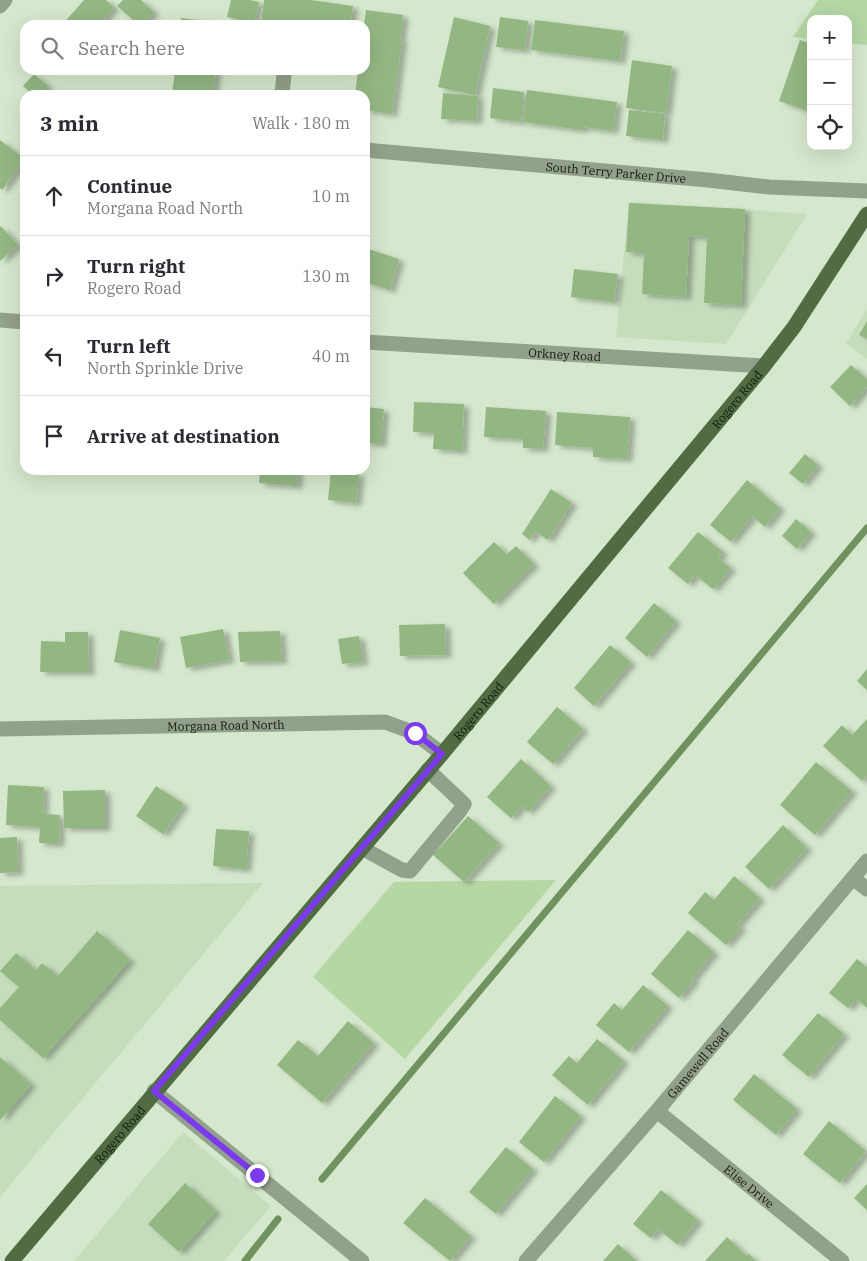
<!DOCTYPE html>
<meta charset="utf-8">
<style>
body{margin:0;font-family:"IBM Plex Serif",serif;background:#f7f7f7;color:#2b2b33}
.controls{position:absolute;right:15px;top:15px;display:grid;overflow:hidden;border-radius:10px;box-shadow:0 5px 20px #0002}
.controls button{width:45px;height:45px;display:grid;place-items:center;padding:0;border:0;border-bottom:1px solid #e1e1e2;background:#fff;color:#2b2b33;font:25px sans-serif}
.stop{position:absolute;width:15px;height:15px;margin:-11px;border:4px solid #7c3aed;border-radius:50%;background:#fff}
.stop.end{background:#7c3aed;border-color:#fff;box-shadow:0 1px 5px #0008}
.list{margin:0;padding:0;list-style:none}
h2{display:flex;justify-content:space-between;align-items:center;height:65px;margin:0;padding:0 20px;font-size:21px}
h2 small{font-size:16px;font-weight:400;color:#7c7c81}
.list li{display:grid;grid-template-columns:32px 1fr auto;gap:15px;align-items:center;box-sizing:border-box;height:80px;padding:0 20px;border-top:1px solid #e1e1e2}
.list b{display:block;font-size:19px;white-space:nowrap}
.list p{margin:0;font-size:16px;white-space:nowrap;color:#7c7c81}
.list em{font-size:16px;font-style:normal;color:#7c7c81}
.icon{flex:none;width:28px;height:28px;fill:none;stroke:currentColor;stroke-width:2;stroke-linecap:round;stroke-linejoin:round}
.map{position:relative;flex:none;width:867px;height:1261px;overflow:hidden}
.search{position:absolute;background:#fff;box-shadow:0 5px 20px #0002;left:20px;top:20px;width:350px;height:55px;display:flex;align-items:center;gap:12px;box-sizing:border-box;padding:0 18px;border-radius:15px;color:#7c7c81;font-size:19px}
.panel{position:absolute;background:#fff;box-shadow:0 5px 20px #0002;left:20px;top:90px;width:350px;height:385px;border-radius:15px}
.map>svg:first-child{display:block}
</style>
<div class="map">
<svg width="867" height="1261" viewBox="0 0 867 1261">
<defs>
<filter id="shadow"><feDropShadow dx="5.5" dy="3" stdDeviation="2.5" flood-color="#0004"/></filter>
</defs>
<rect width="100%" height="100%" fill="#d5e7cc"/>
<!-- built -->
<g fill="#c6ddbc">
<path d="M629,202l178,12 -81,130 -110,-7z"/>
<path d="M867,309v50l-21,-16z"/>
<path d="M263,883l-263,314v-311z"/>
<path d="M183,1132l88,74 -47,55h-150z"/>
</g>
<!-- green -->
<g fill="#b4d7a4">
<path d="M818,0h49v45l-19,-2v-24h-37v20l-18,-2z"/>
<path d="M556,880l-151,179 -92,-82 81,-95z"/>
</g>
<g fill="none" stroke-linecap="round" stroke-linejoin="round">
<!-- stream -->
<g stroke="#6f925f" stroke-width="7">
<path d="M322,1179l545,-651"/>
<path d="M245,1261l33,-42"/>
</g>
</g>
<!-- building -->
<g fill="#93b783" filter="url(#shadow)">
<path d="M84,0h22l8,7 -10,12 7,6h-49z"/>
<path d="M123,0h18l13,12 -12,13h-3l-22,-19z"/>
<path d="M231,0h19l9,2 -5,22 -27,-7z"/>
<path d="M264,0h47l42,6 -3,19h-78l-11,-2z"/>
<path d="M366,10l37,5 -3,24h2l-10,75 -27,-4v-15h-10l3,-25h7l-1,-45z"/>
<path d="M454,17l36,9 -15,69 -37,-8z"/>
<path d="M500,17l28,4 -3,29 -29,-3z"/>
<path d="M181,18l41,5v2h-42z"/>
<path d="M535,20l89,11 -4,30 -89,-11z"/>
<path d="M800,40l11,4v68l-32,-11z"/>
<path d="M632,60l40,6 -6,47 -40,-5z"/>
<path d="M175,70h41l-3,25h-41z"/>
<path d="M34,74l14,12 -8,9h-7l-10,-9z"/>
<path d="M493,88l31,4 -3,30 -31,-4z"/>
<path d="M527,90l90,12 -4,29 -31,-4v3l-59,-8z"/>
<path d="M443,93l35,3 -1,25 -36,-2z"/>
<path d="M629,110l36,4 -2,26 -37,-4z"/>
<path d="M0,140l25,19 -23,31 -2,-2z"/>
<path d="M629,203l116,6 -4,96 -37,-2 3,-66 -18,-1 -3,61 -44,-3 2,-41 -18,-1z"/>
<path d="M1,226l17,19 -18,16v-34z"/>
<path d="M365,248l34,11 -9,31 -25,-8z"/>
<path d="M574,269l44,5 -4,28 -43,-5z"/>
<path d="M867,321v18l-8,-4z"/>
<path d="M851,365l16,14v8l-17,19 -20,-19z"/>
<path d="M414,402l50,2 -2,47 -29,-2 1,-16 -21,-1z"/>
<path d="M365,407l19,2 -3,35 -16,-1z"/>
<path d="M486,407l60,4 -3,38 -20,-1v-9l-39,-2z"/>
<path d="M557,412l73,5 -3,42 -34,-2v-9l-38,-3z"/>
<path d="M805,454l13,11 -15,19 -14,-11z"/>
<path d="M260,470h38l-1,16 -38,-3z"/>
<path d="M331,471l28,3 -3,29 -28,-3z"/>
<path d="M747,480l33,28 -15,19 -13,-11 -21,26 -21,-17z"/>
<path d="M551,489l21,14 -24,37 -13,-9 -5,9 -8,-6z"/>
<path d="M796,519l15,13 -14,17 -15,-13z"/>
<path d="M698,532l25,20 -5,6 13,10 -18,21 -18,-14 -7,9 -20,-16z"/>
<path d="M494,542l13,12 9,-8 18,18 -40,40 -31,-31z"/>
<path d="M654,603l22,18 -29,36 -22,-19z"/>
<path d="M445,624l1,31 -46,1 -1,-31z"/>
<path d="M223,629l6,31 -43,8 -6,-31z"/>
<path d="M120,630l40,8 -6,31 -40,-7z"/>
<path d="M280,631l2,30 -42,1 -2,-30z"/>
<path d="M65,632h23l1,40h-49l1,-31 24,1z"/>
<path d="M359,636l4,26 -21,2 -4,-25z"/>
<path d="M610,645l21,17 -37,44 -20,-18z"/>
<path d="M867,669v21l-10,-9z"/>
<path d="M557,707l26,22 -30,35 -26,-22z"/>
<path d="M867,719v56l-5,6 -39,-35 19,-21 10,10z"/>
<path d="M521,759l30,27 -23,26 -6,-6 -11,12 -24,-21z"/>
<path d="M816,762l36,29 -37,44 -35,-30z"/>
<path d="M8,785l36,2 -1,27 17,1 -1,29 -20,-1 1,-16 -34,-2z"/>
<path d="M156,786l28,18 -21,30 -27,-18z"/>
<path d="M105,790v38h-41l-1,-37z"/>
<path d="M468,816l31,27 -35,39 -31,-27z"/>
<path d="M783,825l24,23 -38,41 -24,-22z"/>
<path d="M216,829l33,2 -3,38 -33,-3z"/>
<path d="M17,837l1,35 -18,1v-35z"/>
<path d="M734,876l26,22 -23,27 4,3 -15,17 -38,-32 17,-21 9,8z"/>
<path d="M688,930l26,22 -22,27 2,2 -15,17 -28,-24z"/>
<path d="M97,931l33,29 -87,98 -43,-38v-12l19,-21 -19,-16 16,-18 20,17 6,-7 16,13z"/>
<path d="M857,959l10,8v41l-11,-9 -8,9 -19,-15z"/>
<path d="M643,985l25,21 -39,46 -33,-27 18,-22 8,7z"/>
<path d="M818,1013l26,21 -35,43 -27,-22z"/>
<path d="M348,1021l26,22 -52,60 -45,-38 21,-25 20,16z"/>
<path d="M597,1039l27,22 -36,44 -36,-30 17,-19 8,7z"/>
<path d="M0,1057l31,27 -31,36z"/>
<path d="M754,1074l43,35 -21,26 -43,-35z"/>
<path d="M555,1096l26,20 -37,46 -25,-20z"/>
<path d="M829,1121l37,30 -26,32 -37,-29z"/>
<path d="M506,1147l27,22 -37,45 -27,-22z"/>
<path d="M185,1183l31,28 -37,41 -31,-28z"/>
<path d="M867,1184v26l-13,-12z"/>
<path d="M661,1190l37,30 -20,25 -20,-16 -7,9 -18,-14z"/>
<path d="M425,1198l46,38 -21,25 -47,-38z"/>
<path d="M727,1237l20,19 2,-2 7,7h-51z"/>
<path d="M618,1244l19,17h-34z"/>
</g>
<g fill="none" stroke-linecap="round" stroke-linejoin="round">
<!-- minor -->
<g stroke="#92a18b" stroke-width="15">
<path d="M0,6l5,-6"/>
<path d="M282,95l2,-21"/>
<path id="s1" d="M365,150l343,30 61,7 98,4"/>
<path d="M0,320l25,2"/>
<path id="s2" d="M365,342l399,24"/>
<path id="s3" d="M0,729l385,-7 30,11 27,21"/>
<path d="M362,848l40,22 8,1 49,-59 5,-8 -36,-34"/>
<path d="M853,878l14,11"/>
<path d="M154,1091l208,170"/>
<path id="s4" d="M657,1111l185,150"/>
<path id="s5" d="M526,1261l131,-150 210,-250"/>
</g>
<!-- major -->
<path stroke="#516c43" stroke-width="15" id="s6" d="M12,1261l430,-507 322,-388 30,-39 73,-113"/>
</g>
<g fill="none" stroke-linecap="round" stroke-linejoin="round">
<!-- route -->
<path stroke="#7c3aed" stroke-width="6" d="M257,1175l-103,-84 288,-337 -27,-21"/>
</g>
<g text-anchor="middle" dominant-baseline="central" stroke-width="4.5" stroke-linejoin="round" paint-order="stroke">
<!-- street labels -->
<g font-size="12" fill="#12180f" stroke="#d5e7cc">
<text stroke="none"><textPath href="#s1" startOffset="252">South Terry Parker Drive</textPath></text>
<text stroke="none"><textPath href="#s2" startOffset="200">Orkney Road</textPath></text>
<text stroke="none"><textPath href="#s6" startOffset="1126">Rogero Road</textPath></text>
<text stroke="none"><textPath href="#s6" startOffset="721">Rogero Road</textPath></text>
<text stroke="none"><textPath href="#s3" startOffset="226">Morgana Road North</textPath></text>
<text stroke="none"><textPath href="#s5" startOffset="262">Gamewell Road</textPath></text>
<text stroke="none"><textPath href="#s6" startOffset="166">Rogero Road</textPath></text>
<text stroke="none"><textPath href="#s4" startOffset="119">Elise Drive</textPath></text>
</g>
</g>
</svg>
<div class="controls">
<button>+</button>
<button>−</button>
<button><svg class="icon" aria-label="locate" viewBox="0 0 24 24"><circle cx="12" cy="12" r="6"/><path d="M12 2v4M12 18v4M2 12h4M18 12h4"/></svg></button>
</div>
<div class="stop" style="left:415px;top:733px"></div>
<div class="stop end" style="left:257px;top:1175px"></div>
<div class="search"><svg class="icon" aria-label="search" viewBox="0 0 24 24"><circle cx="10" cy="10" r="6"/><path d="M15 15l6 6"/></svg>Search here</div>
<section class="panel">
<h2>3 min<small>Walk · 180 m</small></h2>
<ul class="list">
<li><svg class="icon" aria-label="ahead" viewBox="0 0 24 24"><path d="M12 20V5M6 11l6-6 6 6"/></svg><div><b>Continue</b><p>Morgana Road North</p></div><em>10 m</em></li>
<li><svg class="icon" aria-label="right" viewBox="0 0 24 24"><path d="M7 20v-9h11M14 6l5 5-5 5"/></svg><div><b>Turn right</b><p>Rogero Road</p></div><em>130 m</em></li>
<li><svg class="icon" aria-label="left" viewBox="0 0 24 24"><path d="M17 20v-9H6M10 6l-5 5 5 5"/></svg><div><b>Turn left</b><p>North Sprinkle Drive</p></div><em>40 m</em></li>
<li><svg class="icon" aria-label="arrive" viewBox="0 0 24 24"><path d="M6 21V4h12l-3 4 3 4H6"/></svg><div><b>Arrive at destination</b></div></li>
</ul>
</section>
</div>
